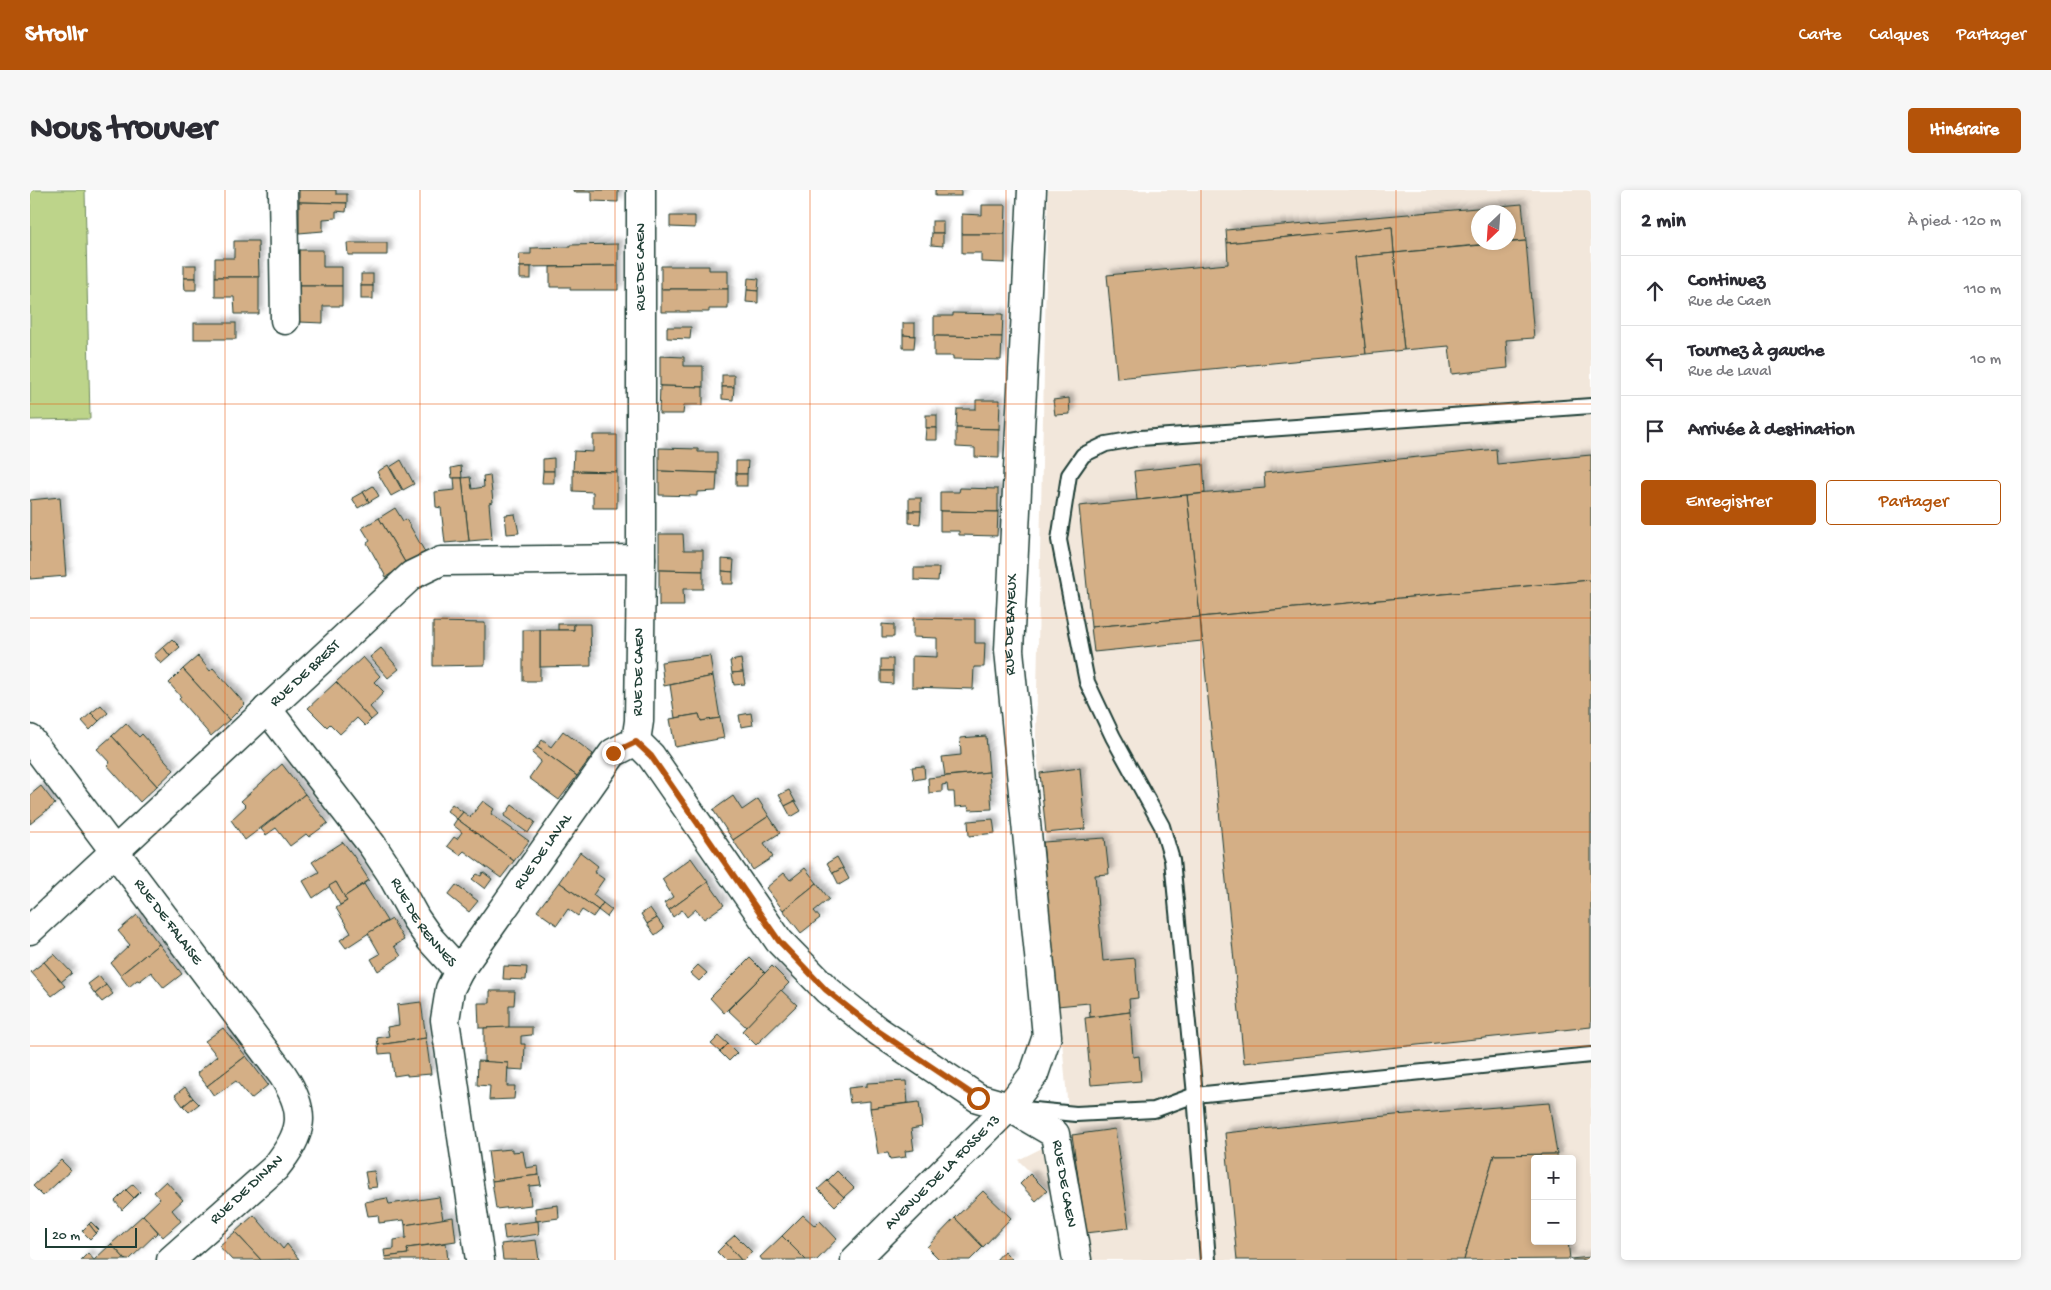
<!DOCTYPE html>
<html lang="fr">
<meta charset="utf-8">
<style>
body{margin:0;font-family:"Gochi Hand",sans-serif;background:#f7f7f7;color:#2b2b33}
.controls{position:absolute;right:15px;bottom:15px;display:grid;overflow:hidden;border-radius:5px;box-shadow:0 2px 8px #0003}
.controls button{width:45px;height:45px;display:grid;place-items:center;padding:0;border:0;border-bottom:1px solid #e1e1e2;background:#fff;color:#2b2b33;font:25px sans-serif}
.compass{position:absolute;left:1441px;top:15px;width:45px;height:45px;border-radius:50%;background:#fff;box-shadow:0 2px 8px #0003;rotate:205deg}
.scale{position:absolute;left:15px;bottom:12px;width:92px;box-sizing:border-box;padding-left:5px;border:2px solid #1f3d34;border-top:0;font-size:14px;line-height:18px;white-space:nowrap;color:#1f3d34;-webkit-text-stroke:4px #fff;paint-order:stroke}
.stop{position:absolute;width:15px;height:15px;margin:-11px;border:4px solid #b45309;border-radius:50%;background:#fff}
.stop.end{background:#b45309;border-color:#fff;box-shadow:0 1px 5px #0008}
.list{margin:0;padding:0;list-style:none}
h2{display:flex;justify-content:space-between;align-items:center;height:65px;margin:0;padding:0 20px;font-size:21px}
h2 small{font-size:16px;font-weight:400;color:#7c7c81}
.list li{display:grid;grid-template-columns:32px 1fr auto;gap:15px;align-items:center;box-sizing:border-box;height:70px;padding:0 20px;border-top:1px solid #e1e1e2}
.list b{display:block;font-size:19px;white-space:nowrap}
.list p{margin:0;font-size:16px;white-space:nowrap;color:#7c7c81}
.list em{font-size:16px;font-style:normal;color:#7c7c81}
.actions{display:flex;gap:10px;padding:15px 20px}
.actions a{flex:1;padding:11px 0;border:1px solid #b45309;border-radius:5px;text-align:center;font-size:18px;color:#b45309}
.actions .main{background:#b45309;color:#fff}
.icon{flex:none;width:28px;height:28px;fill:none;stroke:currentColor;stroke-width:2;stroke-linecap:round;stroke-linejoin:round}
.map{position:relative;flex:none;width:1561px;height:1070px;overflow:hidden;border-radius:5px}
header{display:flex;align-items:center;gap:30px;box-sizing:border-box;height:70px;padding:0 25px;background:#b45309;color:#fff}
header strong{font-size:24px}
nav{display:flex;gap:28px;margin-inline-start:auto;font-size:18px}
.intro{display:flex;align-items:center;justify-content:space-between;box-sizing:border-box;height:120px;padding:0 30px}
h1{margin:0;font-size:35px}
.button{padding:12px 22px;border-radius:5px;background:#b45309;color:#fff;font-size:18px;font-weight:700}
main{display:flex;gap:30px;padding:0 30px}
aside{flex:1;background:#fff;border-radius:5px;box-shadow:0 2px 8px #0003}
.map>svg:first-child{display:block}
</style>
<header>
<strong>Strollr</strong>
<nav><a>Carte</a><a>Calques</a><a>Partager</a></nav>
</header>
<div class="intro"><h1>Nous trouver</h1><a class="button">Itinéraire</a></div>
<main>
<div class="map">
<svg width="1561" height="1070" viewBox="0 0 1561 1070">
<defs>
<filter id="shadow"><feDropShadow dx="4.5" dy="-4.5" stdDeviation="2.5" flood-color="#0004"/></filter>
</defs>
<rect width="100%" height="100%" fill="#fff"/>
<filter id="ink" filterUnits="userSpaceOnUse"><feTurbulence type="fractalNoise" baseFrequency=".02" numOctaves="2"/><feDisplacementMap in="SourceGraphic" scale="10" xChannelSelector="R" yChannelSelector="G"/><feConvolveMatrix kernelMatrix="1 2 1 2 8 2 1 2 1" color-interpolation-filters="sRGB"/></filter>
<g filter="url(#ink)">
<!-- built -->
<path fill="#f2e7db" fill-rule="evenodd" d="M1018,0h543v1070h-521l-8,-56 -44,-44 52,-26 -34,-398zM1448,22h30v30h-30zM1505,969h37v82h-37z"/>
<!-- green -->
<path fill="#bdd48a" stroke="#6e885f" d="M0,0h55l5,229 -60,1z"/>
<!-- building -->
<g fill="#d4af86" stroke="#1f3d34" filter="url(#shadow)">
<path d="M269,0h37v4h11v9l-48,-1z"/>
<path d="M543,0h45v12l-26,-1v-9h-19z"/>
<rect x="905" y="0" width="26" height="6"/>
<path d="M269,12l48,1 -1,9 -10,-1v7l-13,1v12l-24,2z"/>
<path d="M1492,14l4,37 -18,1v-30h-30v30h30l-114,11 -2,-26 -165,16 -1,-13z"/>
<path d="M952,15h24l-1,29h-43v-20l20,1z"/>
<path d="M640,26h25v12l-25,-1z"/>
<rect x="902" y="31" width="11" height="12"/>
<path d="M1362,37l2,26 -39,4 11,97 -249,24 -10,-103 121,-11 -1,-21z"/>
<path d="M902,43h11v13l-12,-1z"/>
<path d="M932,44h43v29l-24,-1v-9h-19z"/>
<path d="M204,51h24l1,36h-44v-19h19z"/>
<path d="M1496,51l8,97 -28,2 2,28 -56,6 -3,-28 -45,4 -10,-97z"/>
<path d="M317,53h40v12h-39z"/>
<path d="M588,54v22l-98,1 -1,-13h12v-6l39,-1v-2z"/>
<path d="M269,60h24v17h19v19h-44z"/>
<path d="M1364,63l10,97 -38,4 -11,-97z"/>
<rect x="154" y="75" width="12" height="13"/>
<path d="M588,76v24h-48v-3h-20v-20z"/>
<path d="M631,76h48v4h19v19h-67z"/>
<rect x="490" y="77" width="11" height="12"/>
<rect x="331" y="84" width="12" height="12"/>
<path d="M185,87h44v37h-24l-1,-17h-19z"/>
<path d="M154,88h12v12h-11z"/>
<path d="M718,88l11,1 -1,12 -11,-1z"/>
<path d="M268,96h44v20h-19v17l-24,-1z"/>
<rect x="331" y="96" width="12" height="13"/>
<path d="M631,99h67v20h-19v3h-48z"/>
<path d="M717,100l11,1v12l-12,-1z"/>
<path d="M923,123l50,1 -1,23 -68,-1v-20h19z"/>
<rect x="164" y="133" width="42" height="16"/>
<path d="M873,133h12v13l-12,-1z"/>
<path d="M637,137h24l-1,12 -23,-1z"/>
<path d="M873,145l12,1 -1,12h-11z"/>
<path d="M904,146l68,1 -1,23 -48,-1v-3h-19z"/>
<path d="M630,166l24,1v9h19v21l-43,-1z"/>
<rect x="692" y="185" width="12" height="12"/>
<path d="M630,196l43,1v18h-19l-1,9h-24z"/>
<path d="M692,197h12l-1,13 -11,-1z"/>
<path d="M1039,208l1,16 -15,1 -2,-15z"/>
<path d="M946,210h24l-1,29 -43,-1 1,-19h19z"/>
<rect x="896" y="225" width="11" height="13"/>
<path d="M896,238h11v12h-12z"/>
<path d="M926,238l43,1v29l-24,-1v-9l-19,-1z"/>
<path d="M563,245h24v37l-44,-1 1,-20 19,1z"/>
<path d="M629,258l39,1v3h19v21l-58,-2z"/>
<path d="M1466,259l1,15 94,-9v125l-391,37 -13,-122 78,-7 -1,-15z"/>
<path d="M524,268v13h-11v-12z"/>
<path d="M371,270l13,24 -11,6 -13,-23z"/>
<path d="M706,271h12l-1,13h-11z"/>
<path d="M1173,274l2,29 -68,7 -3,-29z"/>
<path d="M358,275l14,25 -11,6 -14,-24z"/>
<path d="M431,276l1,12h-10l-1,-10z"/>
<path d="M513,281h11v12h-12z"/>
<path d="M543,281l44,1v36h-24v-16l-20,-1z"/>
<path d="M629,281l58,2 -1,18 -19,1v4l-38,-1z"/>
<rect x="706" y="284" width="11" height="12"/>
<path d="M460,285l3,27 -4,1 3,36 -23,2 -7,-63 8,-1 2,12 12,-2 -1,-11z"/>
<path d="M424,288h8l7,63 -24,2 -4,-35 -5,-1 -1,-15 20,-2z"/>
<path d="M343,296l6,10 -10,6 -6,-10z"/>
<path d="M930,298l38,1v23l-58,-1v-19h19z"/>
<path d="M333,302l6,10 -11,6 -6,-10z"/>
<path d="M1157,305l13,122 -109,10 -12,-121z"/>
<path d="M30,307l6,79 -36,3v-79z"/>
<rect x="879" y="308" width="12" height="13"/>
<path d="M365,318l8,13 3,-2 19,33 -19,12 -27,-46z"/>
<path d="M879,321h12l-1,13 -11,-1z"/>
<path d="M910,321l58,1 -1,24 -38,-1v-4h-19z"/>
<path d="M485,324l4,19 -12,1 -2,-19z"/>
<path d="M349,328l27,46 -20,13 -19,-34 3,-2 -8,-13z"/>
<path d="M629,344h24l1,16h19v21l-44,-1z"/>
<path d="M692,369l12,1 -1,12 -11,-1z"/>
<path d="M884,378h25l-1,13 -24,-1z"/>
<path d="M629,380l44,1v18h-20l1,17h-25z"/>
<path d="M692,381l11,1v12h-11z"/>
<path d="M1561,390v447l-347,36 -44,-446z"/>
<path d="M1170,427l2,24 -108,11 -3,-25z"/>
<path d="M883,428l62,1v24h10l-1,24h-10l-1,22 -61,-2v-31l25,1v-19l-24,-1z"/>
<path d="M403,432l52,1v42l-52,1z"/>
<rect x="528" y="434" width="16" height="6"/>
<path d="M544,434h16l1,42 -51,1v-37h34z"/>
<path d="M852,434l12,1v12h-12z"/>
<rect x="493" y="440" width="17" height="51"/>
<path d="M142,449l8,8 -10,9 -7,-9z"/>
<path d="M133,457l7,9 -9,8 -7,-9z"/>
<path d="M351,458l18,21 -11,9 -18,-21z"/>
<path d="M168,466l12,15 3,-3 32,36 -16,16 -46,-51z"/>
<path d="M680,466l3,20 -49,10 -3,-24z"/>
<path d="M333,467l17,19 -6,6 10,10 -14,15 7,8 -6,5 -35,-38z"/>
<path d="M711,469l2,13 -11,1 -2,-12z"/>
<rect x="851" y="469" width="12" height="12"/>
<path d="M153,479l46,51 -18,16 -32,-37 2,-2 -12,-14z"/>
<path d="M851,481h12v13l-12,-1z"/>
<path d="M713,482l2,12 -11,1 -2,-12z"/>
<path d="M683,486l7,42 -19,3 -2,-7 -24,4 -5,-33z"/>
<path d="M306,492l35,38 -6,6 -8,-8 -17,16 -10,-10 -3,3 -19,-19z"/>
<path d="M71,515l7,8 -9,8 -8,-8z"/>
<path d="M61,523l8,8 -9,9 -8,-9z"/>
<path d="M721,523l2,12 -12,2 -2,-12z"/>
<path d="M669,524l2,7 19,-3 4,20 -49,9 -5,-28z"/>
<path d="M96,533l13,14 3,-3 32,36 -17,16 -45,-50z"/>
<path d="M533,541l30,23 -16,22 -40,-29 5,-7 9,7z"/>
<path d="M82,546l45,50 -17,16 -33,-37 3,-2 -13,-14z"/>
<path d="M956,546l3,36 -44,4 -3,-19 19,-2 -1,-17z"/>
<path d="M507,557l40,29 -18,24 -30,-22 12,-17 -9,-8z"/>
<path d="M252,574l23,30 -60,46 -14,-20 15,-14 -5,-5z"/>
<path d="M894,576l1,12 -11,2 -2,-13z"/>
<path d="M1050,578l5,61 -39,4 -6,-60z"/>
<path d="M959,582l3,37 -23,1 -1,-4 -13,1 -1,-15h-6l-1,-8 -5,1v7l-13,1 -1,-15z"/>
<path d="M11,596l14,18 -25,20v-29z"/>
<path d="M759,600l6,11 -10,5 -6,-11z"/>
<path d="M275,604l23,29 -19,14 -3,-3 -16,12 -14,-18 -10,7 -5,-6z"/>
<path d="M703,606l9,14 16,-11 11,17 -36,24 -20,-30z"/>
<path d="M453,611l11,8 -3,5 38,27 -15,20 -57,-42 6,-7 7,5z"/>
<path d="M765,611l6,10 -10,6 -6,-11z"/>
<path d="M422,614l11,8 -6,7 -10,-8z"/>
<path d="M482,615l23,17 -7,11 -24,-17z"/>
<path d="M739,626l11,17 -16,10 9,14 -20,13 -20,-30z"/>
<path d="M427,629l57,42 -13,17 -37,-27 -4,4 -13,-9 7,-9 3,2 5,-7 -9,-7z"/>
<path d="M963,629l2,14 -26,3 -1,-15z"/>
<path d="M1075,648l4,36 -14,1 8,86 32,-3 3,40 -9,1 1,13 -40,5 -1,-14 -32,3 -14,-164z"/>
<path d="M313,652l10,13 16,25 -25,17 -8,-15 -23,16 -10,-17 16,-9 -7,-10z"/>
<path d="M550,662l18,14 -4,6 10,7 -11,16 10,8 -5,7 -39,-28z"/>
<path d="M807,667l6,11 -10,5 -6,-10z"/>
<path d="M661,668l17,24 -39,28 -5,-7 9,-6 -11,-18z"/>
<path d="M775,678l12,15 -34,27 -17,-22 18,-15 6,7z"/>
<path d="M813,678l6,11 -10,6 -6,-12z"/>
<path d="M453,682l9,7 -7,10 -13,-10 5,-5 4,2z"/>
<path d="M306,692l11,19 -7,4 -11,-19z"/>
<path d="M529,692l39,28 -5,7 -11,-7 -4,6 -10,-7 -11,16 -20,-14z"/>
<path d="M678,692l16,23 -20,14 -8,-10 -9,8 -5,-7 -9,7 -4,-7z"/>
<path d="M787,693l12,16 -15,12 6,7 -19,15 -18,-23z"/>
<path d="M334,694l23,37 -41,27 -6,-8 11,-7 -15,-25 11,-7 -3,-4z"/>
<path d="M426,695l22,16 -9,11 -21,-17z"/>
<path d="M573,713l9,7 -5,7 -9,-7z"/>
<path d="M620,718l7,10 -10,6 -6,-10z"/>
<path d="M107,725l22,29 -39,31 -9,-12 19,-18 -12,-14z"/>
<path d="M627,728l7,10 -9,7 -8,-11z"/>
<path d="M362,729l12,21 -10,6 7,10 -23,15 -7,-12 9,-5 -12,-21z"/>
<path d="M129,754l23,30 -18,14 -13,-16 -11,9 -3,-1 -8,7 -9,-12z"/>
<path d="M24,764l18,19 -11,9 -17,-20z"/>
<path d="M720,768l15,15 -41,40 -14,-15z"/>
<path d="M14,772l21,24 -13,10 -21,-24z"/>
<path d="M668,775l9,8 -8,8 -9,-8z"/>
<path d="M474,776l23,1 -1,13 -23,-1z"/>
<path d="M742,776l17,17 -43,44 -18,-17z"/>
<path d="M69,786l7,9 -11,9 -7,-10z"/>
<path d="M76,795l7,9 -11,8 -7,-8z"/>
<path d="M751,800l16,15 -41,40 -14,-14z"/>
<path d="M460,801h25l-1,14h-5v22l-2,1h-28l-1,-25h12z"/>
<path d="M391,812l5,36 -48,7 -1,-7 12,-2 -2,-9 12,-2 -2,-20z"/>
<path d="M1100,822l3,45 6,-1 2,25 -50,4 -6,-67z"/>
<path d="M479,837h23v8l-11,1v8h4l-1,26 -16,-1v-6l-24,-1v-34z"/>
<path d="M193,838l23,28 -39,30 -10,-13 20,-17 -12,-15z"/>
<path d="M689,846l9,8 -8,8 -9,-8z"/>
<path d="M396,848l5,36 -24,2v-2l-13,2 -3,-23 -12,1 -1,-9z"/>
<path d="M698,854l9,9 -8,8 -9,-9z"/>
<path d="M216,866l22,29 -17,14 -15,-18 -22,15 -7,-10z"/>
<path d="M448,871l30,2 -1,23h8l-1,13 -25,1 1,-14 -13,-1z"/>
<path d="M876,891l2,22 -38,5v-7l-20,2 -2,-15 19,-2v-3z"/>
<path d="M155,897l8,11 -10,8 -8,-11z"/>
<path d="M163,908l6,6 -10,8 -6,-6z"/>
<path d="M889,912l3,25 -11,2 3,21 -9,1 1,6 -16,2 -2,-6 -10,1 -8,-46z"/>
<path d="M1519,913l8,51 -63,1 -30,105h-227l-12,-127 170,-18z"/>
<path d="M1085,939l14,99 -43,5 -14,-98z"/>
<path d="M482,959v3l11,-1 3,17 12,-2 1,9 -47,6 -4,-30z"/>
<path d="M1527,964l1,5h-23v82h33l2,18 -106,1 30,-105z"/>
<path d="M31,970l10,10 -28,26 -10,-10z"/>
<path d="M344,981l3,16 -9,1 -3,-16z"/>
<path d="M807,981l17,17 -10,9 -17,-16z"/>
<path d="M1000,984l17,17 -11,10 -16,-17z"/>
<path d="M509,985l2,10 -12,1 2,19 -35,4 -4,-28z"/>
<path d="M136,991l17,19 -11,10 9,11 -18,16 -20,-22 17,-16 -6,-7z"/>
<path d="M797,991l17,16 -9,9 -17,-17z"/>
<path d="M103,994l7,8 -6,6 -8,-8z"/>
<path d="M96,1000l8,8 -12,12 -7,-9z"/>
<path d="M953,1001l28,27 -28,29 -28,-29z"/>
<path d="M409,1007l4,22 -38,6 -1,-5 -25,3 -1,-8 -10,1 -3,-14 22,-4 2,6z"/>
<path d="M528,1015l1,13 -23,3 -1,-13z"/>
<path d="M113,1025l15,17 -29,28h-3l-15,-16z"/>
<path d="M224,1025l29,34 4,-5 12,15 -38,1 -26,-28z"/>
<path d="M773,1025l12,11 5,-5 17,18 -20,21h-11l-24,-24z"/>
<path d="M423,1027l3,24 -49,7 1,6 -23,3 -1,-7 10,-1v-9l12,-2 -1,-13z"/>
<path d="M925,1028l28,29 -13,13h-30l-13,-13z"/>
<path d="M508,1031l1,13 -34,5 -2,-14z"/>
<path d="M61,1032l8,8 -3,3 -7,-9z"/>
<path d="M59,1034l7,9 -6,6 -8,-8z"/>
<path d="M205,1042l26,28h-29l-13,-14z"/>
<path d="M705,1045l17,17 -8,8h-3l-15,-17z"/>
<path d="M752,1046l24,24h-44l-2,-3z"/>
<path d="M506,1050l3,20h-36l-2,-16z"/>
<path d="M416,1053l2,17h-62l-1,-3 23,-3 -1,-6z"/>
<path d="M696,1053l15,17h-16l-8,-8z"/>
<path d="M81,1054l15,16h-45l7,-7 6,7z"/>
<path d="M974,1061l8,8 -16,1z"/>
<path d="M1561,1067v3h-20l-1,-1z"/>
</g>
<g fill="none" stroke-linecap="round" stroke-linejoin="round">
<defs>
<g id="service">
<path d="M994,919l52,5 78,-4 41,-15 396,-40"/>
<path d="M1178,1070l-13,-165 -23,-235 -10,-34 -49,-89 -26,-55 -28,-142 10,-65 14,-20 23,-11 35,-6 450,-32"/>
</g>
<g id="minor">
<path d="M253,0l2,130"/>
<path id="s1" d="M611,0v369l-2,162 -3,20 15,15 128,185 48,49 51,41 100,67 31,9 46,27 22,126"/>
<path id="s2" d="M237,519l105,136 18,27 26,47 14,20 29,32 -9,18 -5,31 35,240"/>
<path id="s3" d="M0,549l252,335c26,39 21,59 -7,94l-104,92"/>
<path id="s4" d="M0,740l382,-355 29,-14 200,-2"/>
<path id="s5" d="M429,781l154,-218 23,-12"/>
<path id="s6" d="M825,1070l154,-153 25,-33 13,-38 -38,-386 23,-460"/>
</g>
</defs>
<!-- service casing -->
<use href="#service" stroke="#1f3d34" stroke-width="18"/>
<!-- minor casing -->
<use href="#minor" stroke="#1f3d34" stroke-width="31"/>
<!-- service -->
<use href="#service" stroke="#fff" stroke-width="14"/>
<!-- minor -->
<use href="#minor" stroke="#fff" stroke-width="28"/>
</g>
</g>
<g fill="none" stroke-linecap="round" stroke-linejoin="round" filter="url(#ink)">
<!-- route -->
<path stroke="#b45309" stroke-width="6" d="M583,563l23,-11 15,14 128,185 47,49 52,41 100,67"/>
</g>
<!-- grid -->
<path fill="none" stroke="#e8590c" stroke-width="1" stroke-opacity="0.55" d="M195,0v1070M390,0v1070M585,0v1070M780,0v1070M976,0v1070M1171,0v1070M1366,0v1070M0,214h1561M0,428h1561M0,642h1561M0,856h1561"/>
<g text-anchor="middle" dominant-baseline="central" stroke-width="5" stroke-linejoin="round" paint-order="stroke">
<!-- street labels -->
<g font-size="15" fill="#1f3d34" stroke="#fff">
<text transform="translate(611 77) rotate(-90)">RUE DE CAEN</text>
<text stroke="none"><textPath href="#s6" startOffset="712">RUE DE BAYEUX</textPath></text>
<text transform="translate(609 482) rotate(-89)">RUE DE CAEN</text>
<text stroke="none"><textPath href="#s4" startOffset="376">RUE DE BREST</textPath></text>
<text stroke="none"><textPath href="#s5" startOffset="146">RUE DE LAVAL</textPath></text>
<text stroke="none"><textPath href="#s3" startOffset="229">RUE DE FALAISE</textPath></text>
<text stroke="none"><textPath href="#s2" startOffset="265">RUE DE RENNES</textPath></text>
<text stroke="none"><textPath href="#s6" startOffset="124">AVENUE DE LA FOSSE 13</textPath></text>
<text stroke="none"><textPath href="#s1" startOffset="1188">RUE DE CAEN</textPath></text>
<text transform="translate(217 1000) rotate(-43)">RUE DE DINAN</text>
</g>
</g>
</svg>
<div class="controls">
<button>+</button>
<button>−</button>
</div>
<svg class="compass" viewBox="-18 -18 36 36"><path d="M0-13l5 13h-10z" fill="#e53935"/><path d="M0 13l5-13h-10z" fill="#7c7c81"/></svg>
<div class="scale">20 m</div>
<div class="stop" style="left:948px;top:908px"></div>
<div class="stop end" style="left:583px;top:563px"></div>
</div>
<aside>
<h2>2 min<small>À pied · 120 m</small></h2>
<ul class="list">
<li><svg class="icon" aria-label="ahead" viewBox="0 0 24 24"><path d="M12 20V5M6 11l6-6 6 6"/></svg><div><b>Continuez</b><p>Rue de Caen</p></div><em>110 m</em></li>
<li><svg class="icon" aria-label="left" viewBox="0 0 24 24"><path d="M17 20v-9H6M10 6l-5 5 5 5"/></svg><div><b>Tournez à gauche</b><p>Rue de Laval</p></div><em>10 m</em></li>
<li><svg class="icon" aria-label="arrive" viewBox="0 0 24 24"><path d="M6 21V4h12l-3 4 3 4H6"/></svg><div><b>Arrivée à destination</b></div></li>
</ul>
<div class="actions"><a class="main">Enregistrer</a><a>Partager</a></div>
</aside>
</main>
